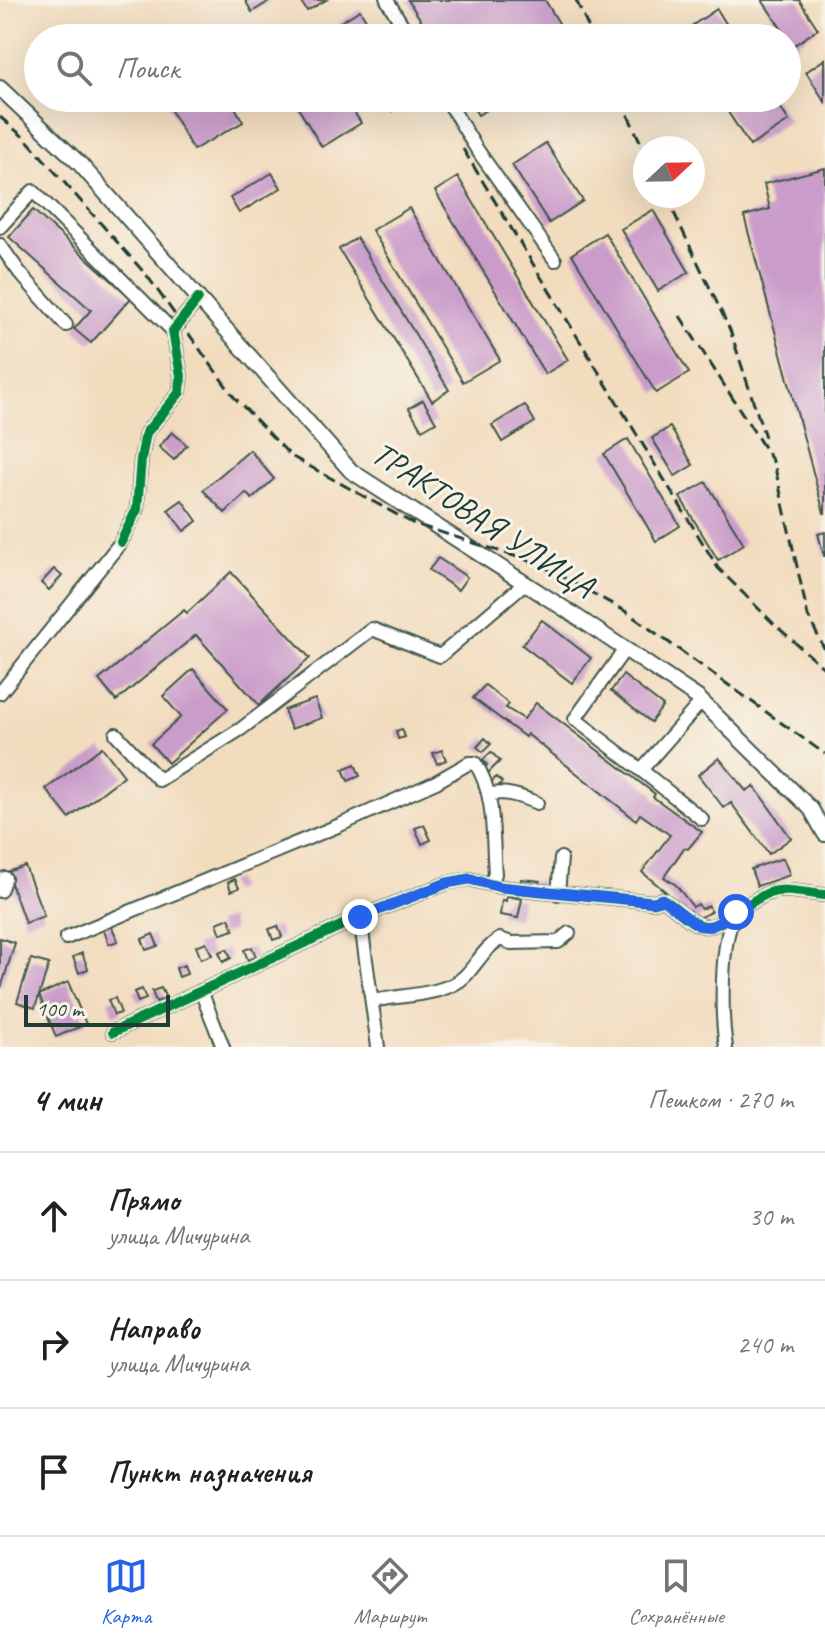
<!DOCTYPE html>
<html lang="ru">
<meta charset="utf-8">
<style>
body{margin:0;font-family:Caveat,sans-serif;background:#f6f6f6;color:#202124}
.compass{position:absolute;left:633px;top:136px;width:72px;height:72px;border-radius:50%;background:#fff;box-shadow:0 8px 32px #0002;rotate:68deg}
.scale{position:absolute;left:24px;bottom:20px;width:146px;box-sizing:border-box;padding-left:8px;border:4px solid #1f3d34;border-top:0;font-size:22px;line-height:28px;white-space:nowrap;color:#1f3d34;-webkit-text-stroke:6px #f7f3e8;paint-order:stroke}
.stop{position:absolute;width:24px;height:24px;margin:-18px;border:6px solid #2563eb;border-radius:50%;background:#fff}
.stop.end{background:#2563eb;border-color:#fff;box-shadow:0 2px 8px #0008}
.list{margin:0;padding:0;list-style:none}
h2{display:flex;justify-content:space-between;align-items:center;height:104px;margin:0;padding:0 32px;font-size:34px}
h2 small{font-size:26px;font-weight:400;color:#757577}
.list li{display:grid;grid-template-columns:52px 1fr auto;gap:24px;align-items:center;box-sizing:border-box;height:128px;padding:0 32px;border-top:2px solid #e0e0e0}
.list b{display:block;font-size:30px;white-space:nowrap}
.list p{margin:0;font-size:26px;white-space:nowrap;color:#757577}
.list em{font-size:26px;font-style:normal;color:#757577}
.icon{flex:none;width:44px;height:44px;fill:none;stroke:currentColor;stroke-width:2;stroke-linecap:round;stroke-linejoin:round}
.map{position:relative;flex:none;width:825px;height:1047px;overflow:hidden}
.search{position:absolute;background:#fff;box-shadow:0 8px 32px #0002;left:24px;right:24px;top:24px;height:88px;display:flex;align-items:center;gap:20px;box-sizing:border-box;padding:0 28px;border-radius:44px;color:#757577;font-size:30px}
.sheet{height:488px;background:#fff}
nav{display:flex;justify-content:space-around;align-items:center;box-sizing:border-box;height:112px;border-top:2px solid #e0e0e0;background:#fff;font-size:22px;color:#757577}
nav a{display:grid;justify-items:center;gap:4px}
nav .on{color:#2563eb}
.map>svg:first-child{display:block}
</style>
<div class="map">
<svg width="825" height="1047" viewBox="0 0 825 1047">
<rect width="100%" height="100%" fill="#f7f3e8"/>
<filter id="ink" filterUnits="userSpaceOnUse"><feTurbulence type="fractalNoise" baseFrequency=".0125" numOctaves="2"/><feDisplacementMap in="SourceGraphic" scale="16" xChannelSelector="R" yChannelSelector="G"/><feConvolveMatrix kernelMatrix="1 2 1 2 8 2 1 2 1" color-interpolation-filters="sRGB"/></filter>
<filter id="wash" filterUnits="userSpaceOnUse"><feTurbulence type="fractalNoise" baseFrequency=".006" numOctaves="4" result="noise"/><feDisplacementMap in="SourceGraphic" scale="32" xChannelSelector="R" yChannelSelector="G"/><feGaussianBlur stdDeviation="1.8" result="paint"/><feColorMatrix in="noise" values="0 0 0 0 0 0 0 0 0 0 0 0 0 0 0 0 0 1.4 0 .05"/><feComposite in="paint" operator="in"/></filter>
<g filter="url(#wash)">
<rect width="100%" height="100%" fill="#f2dcbe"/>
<g id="blocks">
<!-- building -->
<g fill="#ca9cca">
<path d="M245,0h26l-19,12z"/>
<path d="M300,0h26l-19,11z"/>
<path d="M408,0h137l23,38h-136z"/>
<path d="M762,0h37l19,29 -25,17z"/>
<path d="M717,9l18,29h-55l-2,-3z"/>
<path d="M360,10l17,28h-29l-9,-15z"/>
<path d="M825,59v43l-19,-30z"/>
<path d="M164,98h66l13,24 -50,28z"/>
<path d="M292,98h53l16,25 -39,24z"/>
<path d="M385,98h28l-21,13z"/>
<path d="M468,98h37l-27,17z"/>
<path d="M719,98h55l15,23 -39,25z"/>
<path d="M546,143l37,58 -34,22 -37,-58z"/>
<path d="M825,168v345h-1l-80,-297 26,-7 -6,-25z"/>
<path d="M272,173l9,15 -42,25 -9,-15z"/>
<path d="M458,177l110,183 -23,14 -110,-183z"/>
<path d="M409,208l91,152 -37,22 -91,-152z"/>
<path d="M33,210l98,88 -40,45 -17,-14 17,-19 -82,-73z"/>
<path d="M653,210l36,62 -31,19 -37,-62z"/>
<path d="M605,233l84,140 -33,20 -84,-139z"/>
<path d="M357,238l92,152 -17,11 -93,-152z"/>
<path d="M423,400l13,22 -14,8 -13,-22z"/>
<path d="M525,405l10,17 -33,20 -10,-17z"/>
<path d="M670,427l23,38 -18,11 -23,-38z"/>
<path d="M172,432l15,13 -13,15 -15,-13z"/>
<path d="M628,439l52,87 -24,15 -52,-87z"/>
<path d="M250,450l24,29 -22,20 -6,-6 -21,20 -22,-23z"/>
<path d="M706,482l38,62 -26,16 -38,-63z"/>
<path d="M182,500l15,21 -13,10 -16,-21z"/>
<path d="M825,532v24h-1l-6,-22z"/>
<path d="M438,558l29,19 -9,13 -29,-20z"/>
<path d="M54,569l8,7 -13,14 -8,-7z"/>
<path d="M231,572l79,86 -51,47 -63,-70 -80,66 -17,-21 85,-70 3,3z"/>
<path d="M542,620l49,38 -19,25 -50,-38z"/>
<path d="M193,669l35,40 -60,54 -17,-19 30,-27 -18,-21z"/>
<path d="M623,675l40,31 -12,16 -40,-31z"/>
<path d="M485,685l24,19 -3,4 18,11 12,-16 119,91 -2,3 49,35 -14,17 -4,-1 -20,29 12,8 17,22 5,-3 3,5 8,-3 2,6 -17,8 -6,-9 -4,2 -18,-21 -24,-20 28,-37 -30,-21 -4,6 -109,-86 -2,3 -52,-39z"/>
<path d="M315,699l7,19 -31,11 -7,-19z"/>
<path d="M402,729l3,8 -7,2 -2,-8z"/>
<path d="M485,738l6,6 -8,8 -6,-5z"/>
<path d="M102,747l22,29 -55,42 -23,-29z"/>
<path d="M442,750l4,10 -9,4 -4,-11z"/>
<path d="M491,752l9,9 -14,14 -4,-5 5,-5 -4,-5z"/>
<path d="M719,758l27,33 8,-5 37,52 -22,16 -38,-51 -7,5 -26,-33z"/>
<path d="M355,764l5,12 -12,5 -5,-12z"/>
<path d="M496,777l6,5 -6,7 -6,-5z"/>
<path d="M424,825l7,15 -9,4 -7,-16z"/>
<path d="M783,858l7,17 -33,11 -6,-17z"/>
<path d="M25,866l19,50 -19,7 -18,-51z"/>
<path d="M235,879l4,9 -8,3 -3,-9z"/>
<path d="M521,879l19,2 -1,7 -19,-2z"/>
<path d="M507,896l15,3 -4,19 -18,-3 2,-15 4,1z"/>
<path d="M229,918l5,12 -13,4 -4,-11z"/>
<path d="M111,925l7,16 -9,3 -6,-16z"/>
<path d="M278,926l4,11 -9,3 -4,-11z"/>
<path d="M153,934l5,12 -12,4 -4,-11z"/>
<path d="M0,938l15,5 -14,45h-1z"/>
<path d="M206,942l6,13 -11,4 -5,-13z"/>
<path d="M252,947l4,10 -8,3 -4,-10z"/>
<path d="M227,949l4,9 -8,4 -4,-10z"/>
<path d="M82,953l6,16 -9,4 -6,-16z"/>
<path d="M31,959l18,5 -14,44 -18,-6z"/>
<path d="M184,965l3,9 -8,3 -3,-9z"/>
<path d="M68,982l18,42 -30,13 -17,-42z"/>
<path d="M161,988l5,10 -10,4 -4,-11z"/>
<path d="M142,989l4,10 -8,3 -4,-10z"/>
<path d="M115,998l6,15 -7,2 -6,-15z"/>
</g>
</g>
</g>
<g filter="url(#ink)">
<use href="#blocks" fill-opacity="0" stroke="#3f5549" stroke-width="2"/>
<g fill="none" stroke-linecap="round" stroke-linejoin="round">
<defs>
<g id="minor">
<path d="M387,0l23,38"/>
<path d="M446,98l30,50 79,112"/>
<path d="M0,227l33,-36 140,140"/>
<path d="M0,245l20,28 46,52"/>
<path d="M625,649l-50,70 66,51 60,-68"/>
<path d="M0,693l121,-151 16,-33 4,-50 5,-26 34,-41 1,-16 -8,-45 25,-32"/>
<path d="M116,734l43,46 82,-51 131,-100 68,27 85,-73"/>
<path d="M641,770l61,49"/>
<path d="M489,795c16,-5 33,2 48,8"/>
<path d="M0,891l5,-13"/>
<path d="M558,894l3,-36"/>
<path d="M360,917l18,130"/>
<path d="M66,938l274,-113 96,-43 33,-19h6c21,30 17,76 20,111l-4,9"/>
<path d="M201,991l22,56"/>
<path d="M373,1001c25,-6 73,-5 92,-25 13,-13 18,-27 35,-37l11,4 47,-1 11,-9"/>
<path d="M113,1032l247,-115 87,-34 22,-4 31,8 154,15 8,-3c14,7 26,24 41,27 17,4 47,-27 66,-33 17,-6 38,1 56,2"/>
<path d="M726,1047c-5,-32 -6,-106 9,-132"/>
</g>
<path id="major" d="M0,88l80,76 271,307 220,142 127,85 113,111 14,25"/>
</defs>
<!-- minor casing -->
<use href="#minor" stroke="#3f5549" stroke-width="16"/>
<!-- major casing -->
<use href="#major" stroke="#3f5549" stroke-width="18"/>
<!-- minor -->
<use href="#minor" stroke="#fff" stroke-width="12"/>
<!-- major -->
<use href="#major" stroke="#fff" stroke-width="14"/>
<!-- rail -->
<g stroke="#1f3d34" stroke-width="3" stroke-dasharray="12 6" stroke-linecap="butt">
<path d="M576,0l17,38"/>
<path d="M620,98l25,54"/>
<path d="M0,117l26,22 122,138 86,120 57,59 121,67 127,41 86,47 200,143"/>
<path d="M463,149l255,419 56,56 51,45"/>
<path d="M666,196l64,134 35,107"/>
<path d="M680,316l94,147 34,153 17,34"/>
</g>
<defs>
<g id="cycleway">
<path d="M121,542l16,-33 4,-50 5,-26 34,-41 1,-16 -8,-45 25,-32"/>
<path d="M113,1032l247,-115 87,-34 22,-4 31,8 154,15 8,-3c14,7 26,24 41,27 17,4 47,-27 66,-33 17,-6 38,1 56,2"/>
</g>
</defs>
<!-- cycleway casing -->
<use href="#cycleway" stroke="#f7f3e8" stroke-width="15"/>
<!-- cycleway -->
<use href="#cycleway" stroke="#00873e" stroke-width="10"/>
</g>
</g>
<g fill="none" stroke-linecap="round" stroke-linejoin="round" filter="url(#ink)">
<!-- route -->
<path stroke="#2563eb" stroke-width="10" d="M360,917l87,-34 22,-4 31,8 154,15 8,-3 37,27 12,1 25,-15"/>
</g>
<g text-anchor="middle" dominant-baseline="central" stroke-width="6" stroke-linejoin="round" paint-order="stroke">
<!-- street labels -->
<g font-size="34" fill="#1f3d34" stroke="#f7f3e8">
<text transform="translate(483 519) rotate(33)">ТРАКТОВАЯ УЛИЦА</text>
</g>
</g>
</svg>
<svg class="compass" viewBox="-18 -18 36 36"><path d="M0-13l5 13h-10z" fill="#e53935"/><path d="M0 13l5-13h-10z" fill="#757577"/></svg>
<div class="scale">100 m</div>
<div class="stop" style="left:736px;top:912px"></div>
<div class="stop end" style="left:360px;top:917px"></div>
<div class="search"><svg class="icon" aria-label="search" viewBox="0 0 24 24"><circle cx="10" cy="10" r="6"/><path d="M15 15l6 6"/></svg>Поиск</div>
</div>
<section class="sheet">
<h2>4 мин<small>Пешком · 270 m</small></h2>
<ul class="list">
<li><svg class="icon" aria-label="ahead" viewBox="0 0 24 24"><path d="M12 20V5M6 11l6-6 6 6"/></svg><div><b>Прямо</b><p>улица Мичурина</p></div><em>30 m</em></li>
<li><svg class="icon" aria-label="right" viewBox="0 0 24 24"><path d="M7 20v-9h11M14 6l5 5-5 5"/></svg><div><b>Направо</b><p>улица Мичурина</p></div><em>240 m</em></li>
<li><svg class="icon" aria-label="arrive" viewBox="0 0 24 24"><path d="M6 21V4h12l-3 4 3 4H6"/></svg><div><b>Пункт назначения</b></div></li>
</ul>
</section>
<nav>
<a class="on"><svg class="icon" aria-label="map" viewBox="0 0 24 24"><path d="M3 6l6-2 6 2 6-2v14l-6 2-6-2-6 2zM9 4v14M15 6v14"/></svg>Карта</a>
<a><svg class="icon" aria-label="directions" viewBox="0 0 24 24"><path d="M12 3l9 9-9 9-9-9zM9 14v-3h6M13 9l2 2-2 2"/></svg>Маршрут</a>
<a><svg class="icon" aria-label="saved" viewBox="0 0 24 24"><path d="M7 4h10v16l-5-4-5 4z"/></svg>Сохранённые</a>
</nav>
